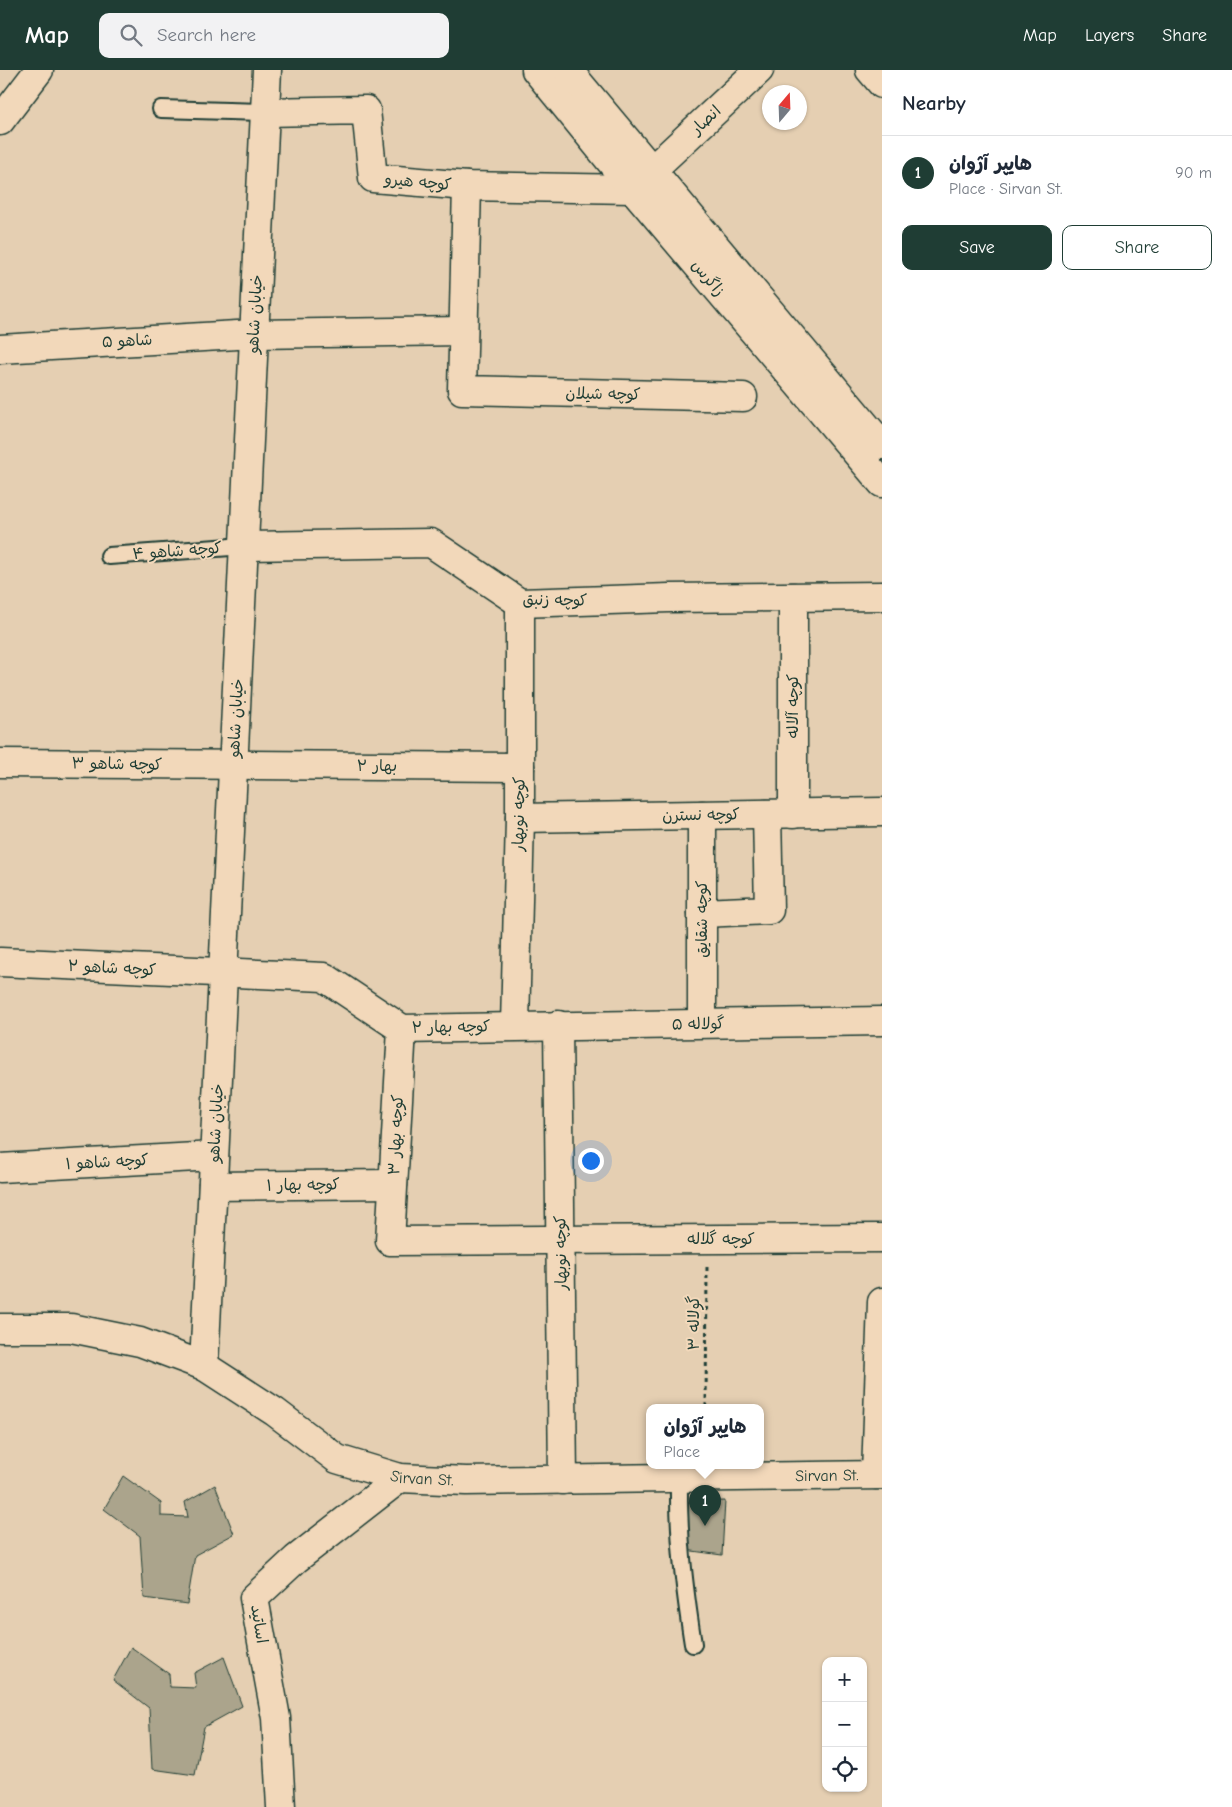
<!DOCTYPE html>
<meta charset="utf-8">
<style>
body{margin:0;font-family:"Comic Neue","Playpen Sans Arabic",sans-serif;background:#f2f2f3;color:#1f2937}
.controls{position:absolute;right:15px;bottom:15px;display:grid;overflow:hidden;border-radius:10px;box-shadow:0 1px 4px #0004}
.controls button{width:45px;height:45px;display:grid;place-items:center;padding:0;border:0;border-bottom:1px solid #e0e1e3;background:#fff;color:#1f2937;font:25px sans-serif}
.compass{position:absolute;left:762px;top:15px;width:45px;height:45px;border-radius:50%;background:#fff;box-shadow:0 1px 4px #0004;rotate:19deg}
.you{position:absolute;left:590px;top:1090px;width:18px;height:18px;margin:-12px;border:4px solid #fff;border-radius:50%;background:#1a73e8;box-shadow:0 0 0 8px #1a73e833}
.badge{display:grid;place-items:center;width:32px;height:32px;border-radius:50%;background:#1f3d34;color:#fff;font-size:16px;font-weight:700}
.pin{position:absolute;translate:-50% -41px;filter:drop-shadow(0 1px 2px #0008)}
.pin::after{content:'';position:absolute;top:26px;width:18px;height:15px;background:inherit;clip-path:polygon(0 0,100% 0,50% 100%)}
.popup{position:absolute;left:646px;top:1334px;width:118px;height:65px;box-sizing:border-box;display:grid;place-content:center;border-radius:10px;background:#fff;filter:drop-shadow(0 1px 4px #0005);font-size:16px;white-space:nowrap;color:#747a83}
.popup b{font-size:19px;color:#1f2937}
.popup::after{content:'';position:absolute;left:50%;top:100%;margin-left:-10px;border:10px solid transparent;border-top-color:#fff}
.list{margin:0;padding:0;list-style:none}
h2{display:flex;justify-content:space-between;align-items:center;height:65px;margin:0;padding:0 20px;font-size:21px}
h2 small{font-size:16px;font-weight:400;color:#747a83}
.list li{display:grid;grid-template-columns:32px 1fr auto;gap:15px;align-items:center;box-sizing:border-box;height:75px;padding:0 20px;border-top:1px solid #e0e1e3}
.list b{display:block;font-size:19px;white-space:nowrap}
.list p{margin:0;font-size:16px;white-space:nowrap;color:#747a83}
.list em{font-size:16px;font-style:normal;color:#747a83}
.actions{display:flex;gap:10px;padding:15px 20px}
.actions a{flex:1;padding:11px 0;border:1px solid #1f3d34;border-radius:10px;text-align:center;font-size:18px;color:#1f3d34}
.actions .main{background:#1f3d34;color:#fff}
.icon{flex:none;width:28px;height:28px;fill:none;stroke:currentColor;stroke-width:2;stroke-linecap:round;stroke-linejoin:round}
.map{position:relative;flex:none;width:882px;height:1737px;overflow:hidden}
header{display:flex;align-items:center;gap:30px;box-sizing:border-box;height:70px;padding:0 25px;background:#1f3d34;color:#fff}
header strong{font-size:24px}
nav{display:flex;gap:28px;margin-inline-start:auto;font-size:18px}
.search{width:350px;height:45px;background:#f2f2f3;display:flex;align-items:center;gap:12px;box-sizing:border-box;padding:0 18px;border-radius:10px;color:#747a83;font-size:19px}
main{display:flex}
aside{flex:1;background:#fff}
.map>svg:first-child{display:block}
</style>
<header>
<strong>Map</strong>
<div class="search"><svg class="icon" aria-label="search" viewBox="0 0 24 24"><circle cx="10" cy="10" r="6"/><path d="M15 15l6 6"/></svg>Search here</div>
<nav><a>Map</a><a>Layers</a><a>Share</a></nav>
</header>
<main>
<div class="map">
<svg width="882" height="1737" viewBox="0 0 882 1737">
<rect width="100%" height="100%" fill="#e5cfb2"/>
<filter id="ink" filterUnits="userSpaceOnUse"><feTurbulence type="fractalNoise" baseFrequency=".02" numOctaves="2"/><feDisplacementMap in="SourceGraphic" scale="10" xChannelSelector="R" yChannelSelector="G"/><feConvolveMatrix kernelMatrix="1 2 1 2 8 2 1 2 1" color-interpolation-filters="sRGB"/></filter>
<g filter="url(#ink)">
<!-- building -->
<g fill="#aba48c" stroke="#1f3d34">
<path d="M123,1406l38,27v13l27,1 -3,-15 30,-17 19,49 -39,21 -8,49 -43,-6 -4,-62 -36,-27z"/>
<path d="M725,1431l-3,54 -37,-5 2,-48z"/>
<path d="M131,1577l38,27 1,13 26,1 -2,-15 30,-16 18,49 -38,21 -9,48 -43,-6 -3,-61 -36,-28z"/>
</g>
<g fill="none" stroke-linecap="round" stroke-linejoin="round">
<defs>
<g id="lane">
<path d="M161,39l104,3"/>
<path d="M109,486l135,-10"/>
<path d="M679,1408c-1,58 5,108 14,166"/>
</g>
<g id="street">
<path d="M870,0l12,14"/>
<path d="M265,42l101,-2 7,68 94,8 166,3"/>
<path d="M652,100l107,-100"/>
<path d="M467,116l-5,204 281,7"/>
<path d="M0,279l254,-15 209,-3"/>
<path d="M244,476l187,-3 89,60 149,-5 213,-2"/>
<path d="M0,693l520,4"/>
<path d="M793,744v-217"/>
<path d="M702,745v208"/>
<path d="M520,748l362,-6"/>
<path d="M702,843l67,-3 -2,-96"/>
<path d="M0,892l324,15 78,52 480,-8"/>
<path d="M558,955l5,455"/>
<path d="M515,956l5,-208v-215"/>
<path d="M402,959l-12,212 492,-3"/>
<path d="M0,1098l214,-12"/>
<path d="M213,1116l180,-2"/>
<path d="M204,1296l63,-1296"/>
<path d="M876,1405l6,-173"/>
<path d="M281,1737l-5,-89 -22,-120 42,-39 104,-81"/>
</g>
<g id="secondary">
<path d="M536,0l97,119 249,294"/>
<path d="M568,0l314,375"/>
<path d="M0,51l39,-51"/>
<path id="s1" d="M0,1258h71l69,14 64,24 71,46 62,47 63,19 66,3 416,-6"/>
</g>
</defs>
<!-- lane casing -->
<use href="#lane" stroke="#1f3d34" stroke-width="20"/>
<!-- street casing -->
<use href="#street" stroke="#1f3d34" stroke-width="31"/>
<!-- secondary casing -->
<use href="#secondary" stroke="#1f3d34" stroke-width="31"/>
<!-- path -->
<path stroke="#1f3d34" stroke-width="3" stroke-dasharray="4 4" stroke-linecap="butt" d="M706,1337l1,-140"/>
<!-- lane -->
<use href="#lane" stroke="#f2d8ba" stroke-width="16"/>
<!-- street -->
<use href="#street" stroke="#f2d8ba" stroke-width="28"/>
<!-- secondary -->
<use href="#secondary" stroke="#f2d8ba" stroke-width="28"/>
</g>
</g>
<g text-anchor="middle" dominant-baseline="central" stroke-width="4" stroke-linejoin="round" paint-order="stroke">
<!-- street labels -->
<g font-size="16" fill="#1f3d34" stroke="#f2d8ba">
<text transform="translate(706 50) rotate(-43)">انصار</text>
<text transform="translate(418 112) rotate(5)">کوچه هیرو</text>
<text transform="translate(708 208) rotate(50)">زاگرس</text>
<text transform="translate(255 244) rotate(-87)">خیابان شاهو</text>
<text transform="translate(127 271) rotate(-3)">شاهو ۵</text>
<text transform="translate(603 324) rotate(1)">کوچه شیلان</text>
<text transform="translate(177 481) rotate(-4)">کوچه شاهو ۴</text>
<text transform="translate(555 530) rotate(1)">کوچه زنبق</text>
<text transform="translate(793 636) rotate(-90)">کوچه آلاله</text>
<text transform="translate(236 648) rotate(-87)">خیابان شاهو</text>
<text transform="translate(117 694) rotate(1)">کوچه شاهو ۳</text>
<text x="377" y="696">بهار ۲</text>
<text transform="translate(519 744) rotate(-89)">کوچه نوبهار</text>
<text transform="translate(701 745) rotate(-1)">کوچه نسترن</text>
<text transform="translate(702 849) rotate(-90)">کوچه شقایق</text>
<text transform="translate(112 898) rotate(3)">کوچه شاهو ۲</text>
<text transform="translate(698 954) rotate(-1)">گولاله ۵</text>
<text transform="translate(451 957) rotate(-1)">کوچه بهار ۲</text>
<text transform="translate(216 1053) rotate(-87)">خیابان شاهو</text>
<text transform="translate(396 1065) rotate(-87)">کوچه بهار ۳</text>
<text transform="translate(107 1092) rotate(-3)">کوچه شاهو ۱</text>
<text transform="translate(303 1115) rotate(-1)">کوچه بهار ۱</text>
<text x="721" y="1169">کوچه گلاله</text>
<text transform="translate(561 1183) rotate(-91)">کوچه نوبهار</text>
<text transform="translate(694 1253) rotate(-90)">گولاله ۳</text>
<text stroke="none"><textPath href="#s1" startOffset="865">Sirvan St.</textPath></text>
<text stroke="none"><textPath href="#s1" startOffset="460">Sirvan St.</textPath></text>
<text transform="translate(259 1554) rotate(81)">اساتید</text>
</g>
</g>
</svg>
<div class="controls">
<button>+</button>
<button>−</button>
<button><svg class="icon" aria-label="locate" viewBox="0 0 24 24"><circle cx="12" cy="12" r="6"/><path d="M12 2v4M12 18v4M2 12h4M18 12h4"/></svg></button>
</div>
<svg class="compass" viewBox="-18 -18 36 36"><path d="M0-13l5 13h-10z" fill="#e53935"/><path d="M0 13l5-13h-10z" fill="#747a83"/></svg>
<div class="you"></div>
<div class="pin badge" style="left:705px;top:1456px">1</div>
<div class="popup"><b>هایپر آژوان</b>Place</div>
</div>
<aside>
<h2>Nearby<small></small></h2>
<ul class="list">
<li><span class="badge">1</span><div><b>هایپر آژوان</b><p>Place · Sirvan St.</p></div><em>90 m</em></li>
</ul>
<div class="actions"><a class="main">Save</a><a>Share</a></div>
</aside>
</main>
